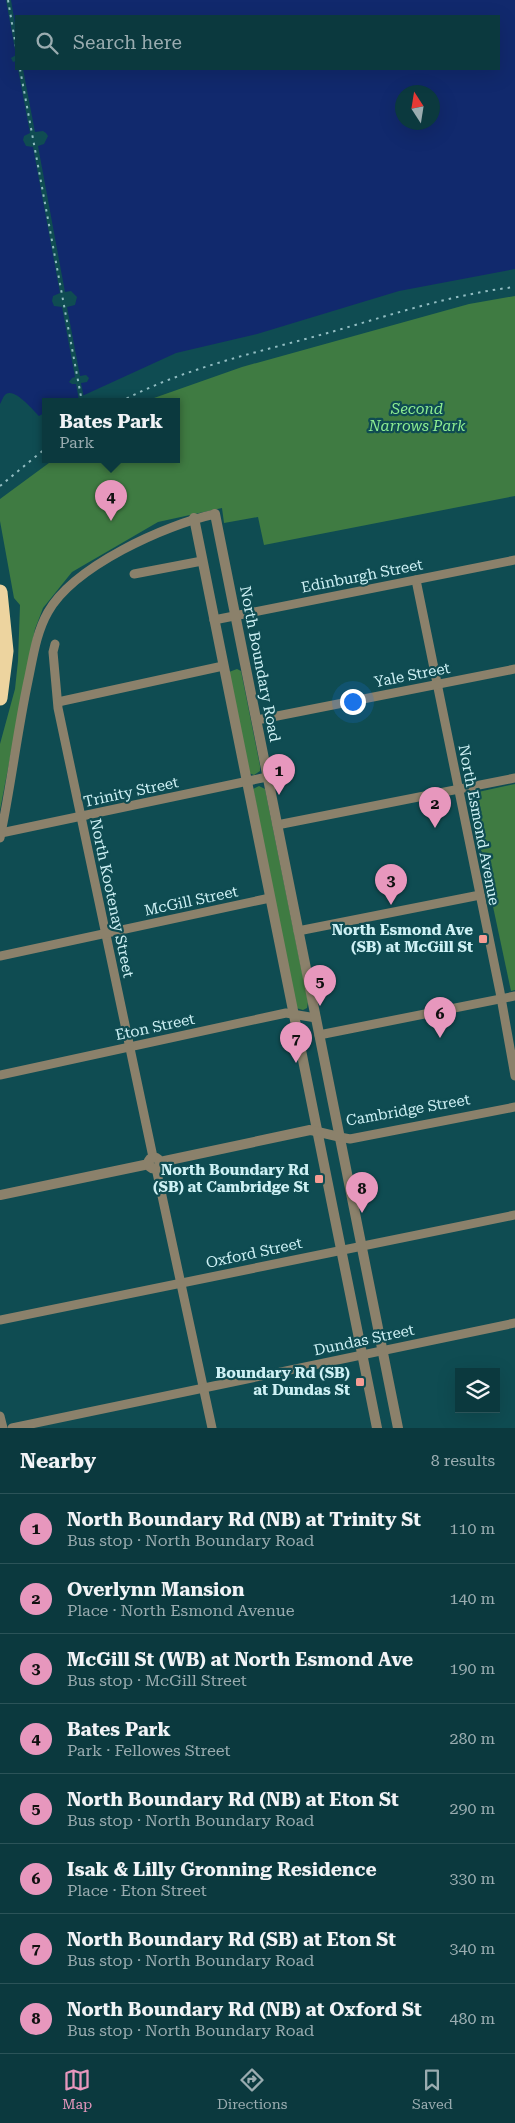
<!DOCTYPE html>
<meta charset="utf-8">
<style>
body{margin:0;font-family:"Roboto Serif",serif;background:#144045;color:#f1f3f6}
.controls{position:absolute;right:15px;bottom:15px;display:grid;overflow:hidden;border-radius:0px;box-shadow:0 5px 20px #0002}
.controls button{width:45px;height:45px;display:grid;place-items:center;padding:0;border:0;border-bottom:1px solid #2b5358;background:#0b393e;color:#f1f3f6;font:25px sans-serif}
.compass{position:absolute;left:395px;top:85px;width:45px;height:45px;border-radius:50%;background:#0b393e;box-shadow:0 5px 20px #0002;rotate:348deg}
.you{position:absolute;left:352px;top:701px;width:18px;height:18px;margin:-12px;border:4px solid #fff;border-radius:50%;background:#1a73e8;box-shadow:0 0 0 8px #1a73e833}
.badge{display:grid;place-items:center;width:32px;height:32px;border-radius:50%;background:#e797bd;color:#111;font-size:16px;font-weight:700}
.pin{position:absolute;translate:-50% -41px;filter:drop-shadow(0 1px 2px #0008)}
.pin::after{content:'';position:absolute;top:26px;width:18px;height:15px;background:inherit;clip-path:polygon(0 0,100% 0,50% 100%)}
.popup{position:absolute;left:42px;top:398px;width:138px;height:65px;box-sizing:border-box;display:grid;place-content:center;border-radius:0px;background:#0b393e;filter:drop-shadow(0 1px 4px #0005);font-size:16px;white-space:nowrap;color:#9aacb0}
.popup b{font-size:19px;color:#f1f3f6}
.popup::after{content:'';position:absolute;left:50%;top:100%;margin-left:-10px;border:10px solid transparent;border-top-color:#0b393e}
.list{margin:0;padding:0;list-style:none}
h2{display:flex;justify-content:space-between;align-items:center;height:65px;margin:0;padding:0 20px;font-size:21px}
h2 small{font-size:16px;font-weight:400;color:#9aacb0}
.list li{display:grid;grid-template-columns:32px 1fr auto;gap:15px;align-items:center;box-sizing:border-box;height:70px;padding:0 20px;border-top:1px solid #2b5358}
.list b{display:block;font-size:19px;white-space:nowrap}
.list p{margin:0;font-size:16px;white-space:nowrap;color:#9aacb0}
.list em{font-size:16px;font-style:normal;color:#9aacb0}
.icon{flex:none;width:28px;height:28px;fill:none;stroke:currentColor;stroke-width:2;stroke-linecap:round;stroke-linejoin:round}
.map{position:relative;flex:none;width:515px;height:1428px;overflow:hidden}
.search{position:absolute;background:#0b393e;box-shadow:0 5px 20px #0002;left:15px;right:15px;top:15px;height:55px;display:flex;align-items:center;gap:12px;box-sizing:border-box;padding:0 18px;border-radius:0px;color:#9aacb0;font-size:19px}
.sheet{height:625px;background:#0b393e}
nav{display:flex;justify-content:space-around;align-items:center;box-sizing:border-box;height:70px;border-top:1px solid #2b5358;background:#0b393e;font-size:14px;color:#9aacb0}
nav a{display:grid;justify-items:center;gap:2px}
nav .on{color:#e797bd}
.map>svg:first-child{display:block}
</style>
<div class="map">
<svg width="515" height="1428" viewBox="0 0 515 1428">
<rect width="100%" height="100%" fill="#0f4c52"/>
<!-- green -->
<g fill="#3f7b42">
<path d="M515,296v200l-251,49 -6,-28 -34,6 -2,-15 -64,14 -86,50 -29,36 -8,21 -35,181v-66l15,-55 3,-28 2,-56 -6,-7 -14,-77v-22l53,-39h123v-58h-31l9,-4 88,-31 227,-63z"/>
<path d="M237,669l4,2 19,95v5l-6,4 -5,-2 -20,-101z"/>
<path d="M515,784v206l-4,1 -42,-197z"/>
<path d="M259,786l6,3 43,213 -1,6 -4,2 -7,-2 -43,-219z"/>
</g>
<!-- water -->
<path fill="#11296d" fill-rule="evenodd" d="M0,0h515v269l-116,22 -142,43 -81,19 -107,49h-23v10l-7,4c-6,-6 -24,-28 -33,-22 -3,2 -4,7 -6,10zM16,16h483v53h-483zM402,92h30v30h-30z"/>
<!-- pier -->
<g fill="#0f4c52">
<path d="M6,0h5l5,30v31l-3,1 -2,-4 5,-3z"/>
<path d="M18,69h5l12,63 8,-1 3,2 2,3 -4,8 -6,2 27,146 6,-1 6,6 -2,8 -8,2 13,69 6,-1 3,3 -2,4 -6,1 3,15 -5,2 -3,-16h-4l-3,-2 3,-4 3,-1 -13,-70 -8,-1 -2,-5 1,-5 7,-3 -27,-146 -7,-1 -3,-6 1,-4 6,-3z"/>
</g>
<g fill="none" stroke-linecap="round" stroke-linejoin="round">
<!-- minor -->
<g stroke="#8b816b" stroke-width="9">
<path d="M134,574l68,-13"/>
<path d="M416,580l84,412 15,84"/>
<path d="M214,620l301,-60"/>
<path d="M55,644l-2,8 5,56 95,449"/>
<path d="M58,702l165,-36"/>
<path d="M257,720l258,-51"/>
<path d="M277,825l238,-47"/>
<path d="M1,833l266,-56"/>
<path d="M0,838c11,-52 17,-105 28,-157 5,-23 8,-48 20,-69 26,-46 117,-87 167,-98"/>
<path d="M298,931l182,-36"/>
<path d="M0,956l270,-58"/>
<path d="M319,1035l196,-39"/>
<path d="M0,1075l286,-62 30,5"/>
<path d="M340,1137l10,2 165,-32"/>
<path d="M156,1168l56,260"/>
<path d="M0,1320l515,-105"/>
<path d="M0,1416l3,12"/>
<path d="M12,1428l503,-105"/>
</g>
<!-- tertiary -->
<g stroke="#8b816b" stroke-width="10">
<path d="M215,514l183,914"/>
<path d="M194,518l183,910"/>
<circle cx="154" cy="1163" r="5.5"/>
<path d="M160,1162l150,-32 30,7"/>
<path d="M0,1195l149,-31"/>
</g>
<!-- motorway -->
<path stroke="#edd49f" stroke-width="15" d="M0,592l6,59 -6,47"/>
<!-- rail -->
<g stroke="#92bdc2" stroke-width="2" stroke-dasharray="2.5 5" stroke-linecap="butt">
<path d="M8,0l8,47"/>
<path d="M20,69l62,333"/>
<path d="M120,402c65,-35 140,-50 211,-70 60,-17 122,-38 184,-45"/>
<path d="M0,486l46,-38"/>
</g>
</g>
<!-- markers -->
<g fill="#f59c94" stroke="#0f4c52" stroke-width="2">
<rect x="478" y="934" width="10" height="10" rx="2.5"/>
<rect x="314" y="1174" width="10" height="10" rx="2.5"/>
<rect x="355" y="1377" width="10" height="10" rx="2.5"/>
</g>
<g text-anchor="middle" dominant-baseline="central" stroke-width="4.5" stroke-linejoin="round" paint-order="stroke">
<!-- park labels -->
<g font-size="15" font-style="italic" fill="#8dec91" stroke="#0f4c52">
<text x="417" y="409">Second<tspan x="417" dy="17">Narrows Park</tspan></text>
</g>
<!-- street labels -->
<g font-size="15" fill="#cef1f5" stroke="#0f4c52">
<text transform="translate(362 576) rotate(-11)">Edinburgh Street</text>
<text transform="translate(260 664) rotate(79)">North Boundary Road</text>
<text transform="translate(412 675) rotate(-11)">Yale Street</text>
<text transform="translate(131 792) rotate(-12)">Trinity Street</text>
<text transform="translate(479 825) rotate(79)">North Esmond Avenue</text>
<text transform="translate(112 898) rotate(78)">North Kootenay Street</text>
<text transform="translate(191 901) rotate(-12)">McGill Street</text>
<text transform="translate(155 1027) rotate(-12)">Eton Street</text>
<text transform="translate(408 1110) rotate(-10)">Cambridge Street</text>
<text transform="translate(254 1253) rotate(-12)">Oxford Street</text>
<text transform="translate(364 1340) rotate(-12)">Dundas Street</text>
</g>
<!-- poi labels -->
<g font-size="15" font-weight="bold" fill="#cef1f5" stroke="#0f4c52" text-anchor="end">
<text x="473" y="930">North Esmond Ave<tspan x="473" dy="17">(SB) at McGill St</tspan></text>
<text x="309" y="1170">North Boundary Rd<tspan x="309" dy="17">(SB) at Cambridge St</tspan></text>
<text x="350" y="1373">Boundary Rd (SB)<tspan x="350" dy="17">at Dundas St</tspan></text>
</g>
</g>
</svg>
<div class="controls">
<button><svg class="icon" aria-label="layers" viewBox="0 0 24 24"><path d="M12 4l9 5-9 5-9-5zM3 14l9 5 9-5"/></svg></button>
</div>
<svg class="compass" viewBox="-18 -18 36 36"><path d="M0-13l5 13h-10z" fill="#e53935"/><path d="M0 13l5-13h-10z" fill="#9aacb0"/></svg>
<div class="you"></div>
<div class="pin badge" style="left:279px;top:795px">1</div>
<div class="pin badge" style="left:435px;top:828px">2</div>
<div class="pin badge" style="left:391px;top:905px">3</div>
<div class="pin badge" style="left:111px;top:521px">4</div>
<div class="popup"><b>Bates Park</b>Park</div>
<div class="pin badge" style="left:320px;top:1006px">5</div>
<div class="pin badge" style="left:440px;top:1038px">6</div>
<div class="pin badge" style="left:296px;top:1063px">7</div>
<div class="pin badge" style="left:362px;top:1213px">8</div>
<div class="search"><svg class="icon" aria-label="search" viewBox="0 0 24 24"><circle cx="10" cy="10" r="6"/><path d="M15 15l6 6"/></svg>Search here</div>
</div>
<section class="sheet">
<h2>Nearby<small>8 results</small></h2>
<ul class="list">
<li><span class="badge">1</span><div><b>North Boundary Rd (NB) at Trinity St</b><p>Bus stop · North Boundary Road</p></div><em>110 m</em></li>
<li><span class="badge">2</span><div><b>Overlynn Mansion</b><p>Place · North Esmond Avenue</p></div><em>140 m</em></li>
<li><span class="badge">3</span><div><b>McGill St (WB) at North Esmond Ave</b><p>Bus stop · McGill Street</p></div><em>190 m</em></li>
<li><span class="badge">4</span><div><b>Bates Park</b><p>Park · Fellowes Street</p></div><em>280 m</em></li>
<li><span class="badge">5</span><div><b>North Boundary Rd (NB) at Eton St</b><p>Bus stop · North Boundary Road</p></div><em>290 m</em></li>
<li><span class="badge">6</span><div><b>Isak &amp; Lilly Gronning Residence</b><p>Place · Eton Street</p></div><em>330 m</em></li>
<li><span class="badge">7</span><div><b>North Boundary Rd (SB) at Eton St</b><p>Bus stop · North Boundary Road</p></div><em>340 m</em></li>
<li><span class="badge">8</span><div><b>North Boundary Rd (NB) at Oxford St</b><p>Bus stop · North Boundary Road</p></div><em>480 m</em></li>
</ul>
</section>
<nav>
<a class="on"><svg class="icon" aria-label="map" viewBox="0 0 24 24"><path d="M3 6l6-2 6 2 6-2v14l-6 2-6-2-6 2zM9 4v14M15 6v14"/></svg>Map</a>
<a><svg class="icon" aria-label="directions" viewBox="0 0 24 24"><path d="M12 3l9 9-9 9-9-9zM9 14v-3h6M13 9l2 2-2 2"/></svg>Directions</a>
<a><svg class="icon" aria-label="saved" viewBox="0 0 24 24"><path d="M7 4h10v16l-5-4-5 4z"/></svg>Saved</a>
</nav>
